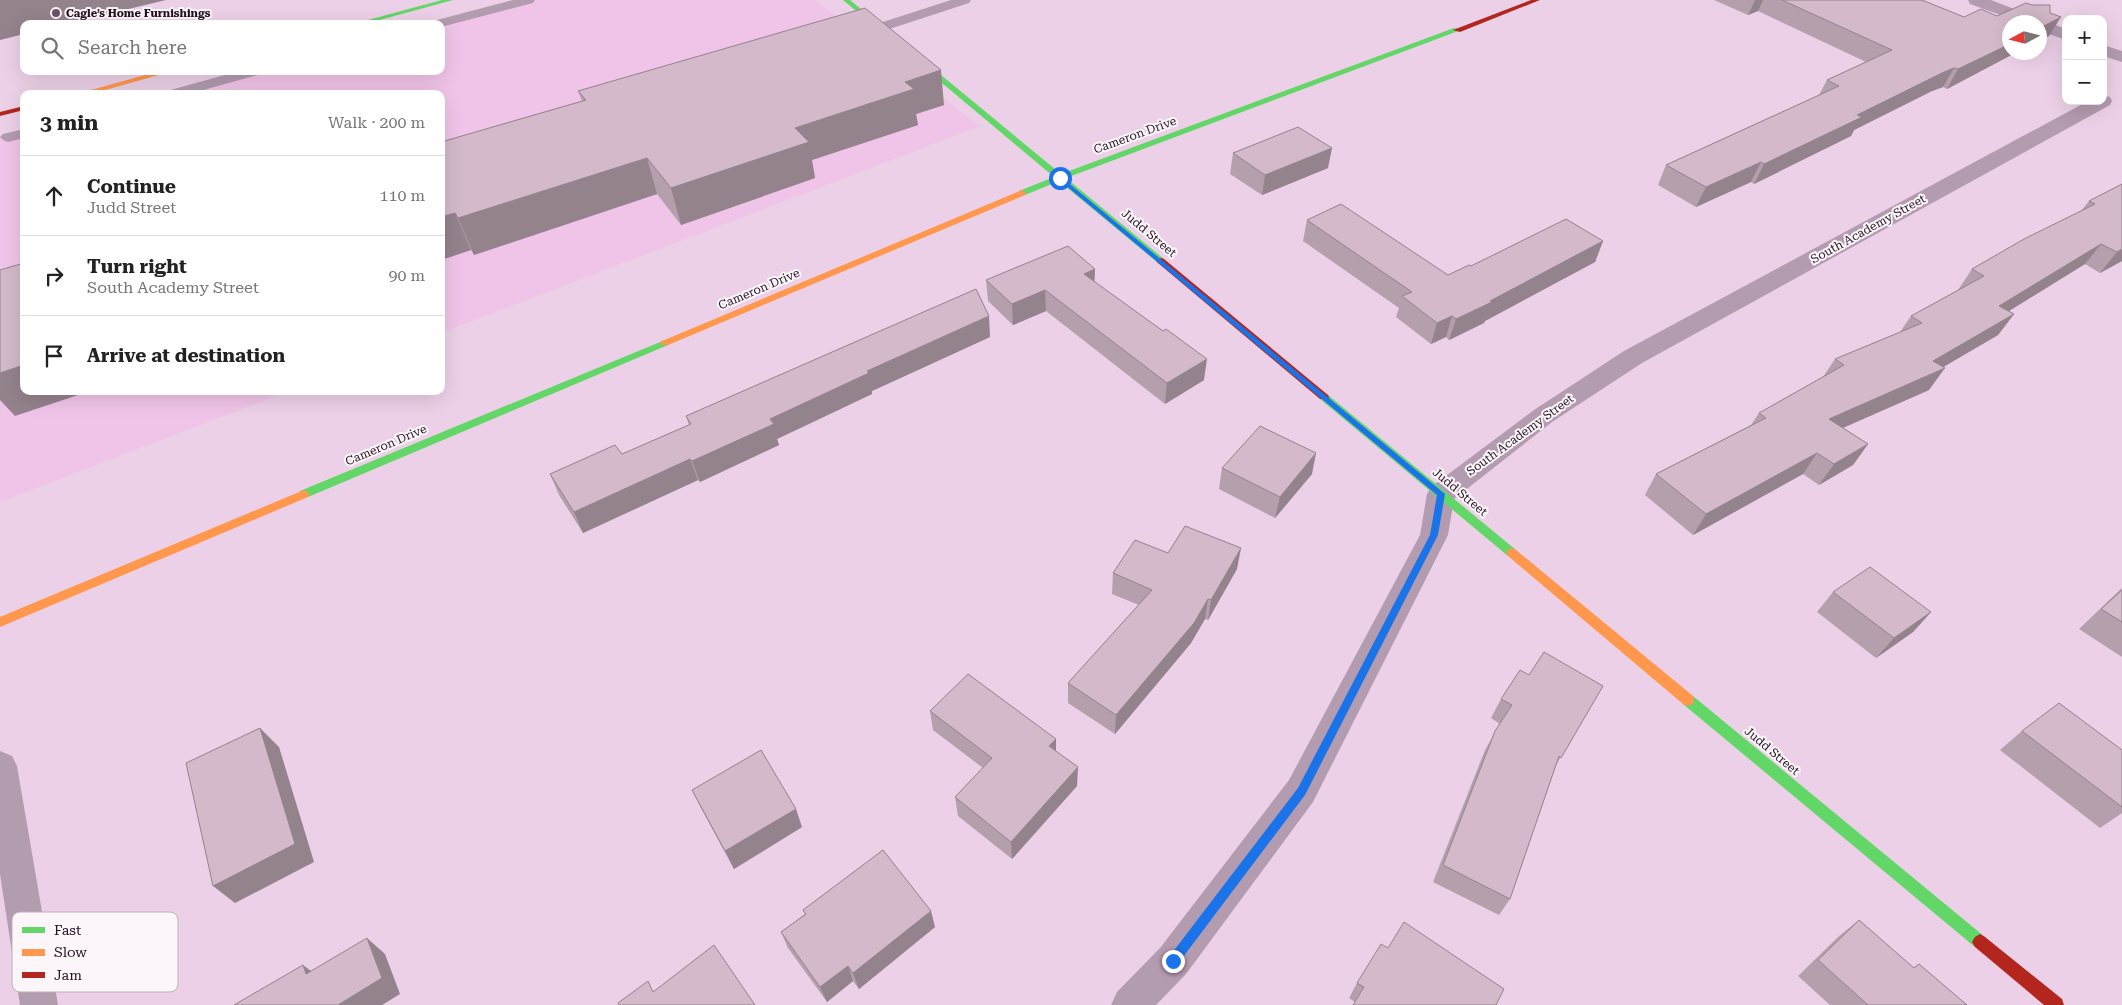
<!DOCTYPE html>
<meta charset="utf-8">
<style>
body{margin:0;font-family:"Roboto Serif",serif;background:#f6f6f6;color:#222}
.controls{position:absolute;right:15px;top:15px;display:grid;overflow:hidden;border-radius:10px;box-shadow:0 5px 20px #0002}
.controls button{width:45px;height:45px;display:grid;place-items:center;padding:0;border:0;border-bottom:1px solid #e0e0e0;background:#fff;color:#222;font:25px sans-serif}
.compass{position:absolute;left:2002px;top:15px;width:45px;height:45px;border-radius:50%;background:#fff;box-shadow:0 5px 20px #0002;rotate:263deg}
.stop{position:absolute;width:15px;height:15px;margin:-11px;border:4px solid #1a73e8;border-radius:50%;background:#fff}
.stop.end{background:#1a73e8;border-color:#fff;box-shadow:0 1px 5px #0008}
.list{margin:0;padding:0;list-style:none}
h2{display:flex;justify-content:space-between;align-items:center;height:65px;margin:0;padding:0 20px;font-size:21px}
h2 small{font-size:16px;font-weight:400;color:#767676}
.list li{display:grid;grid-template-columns:32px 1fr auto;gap:15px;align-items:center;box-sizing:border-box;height:80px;padding:0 20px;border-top:1px solid #e0e0e0}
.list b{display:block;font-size:19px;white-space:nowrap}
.list p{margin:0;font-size:16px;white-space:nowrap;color:#767676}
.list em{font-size:16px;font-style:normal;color:#767676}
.icon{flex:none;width:28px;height:28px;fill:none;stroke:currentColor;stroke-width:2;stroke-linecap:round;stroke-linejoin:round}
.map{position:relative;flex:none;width:2122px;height:1005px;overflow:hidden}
.search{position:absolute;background:#fff;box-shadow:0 5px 20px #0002;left:20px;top:20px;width:425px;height:55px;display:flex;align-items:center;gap:12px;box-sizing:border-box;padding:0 18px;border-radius:10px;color:#767676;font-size:19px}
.panel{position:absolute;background:#fff;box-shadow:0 5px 20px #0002;left:20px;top:90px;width:425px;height:305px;border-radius:10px}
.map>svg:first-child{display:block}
</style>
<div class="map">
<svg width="2122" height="1005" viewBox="0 0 2122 1005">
<rect width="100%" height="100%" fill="#ecd0e7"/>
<!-- built -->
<g fill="#f0c4e8">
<path d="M519,0h296l165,126 -539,207v-239h-277l86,-23h191v-47h-12z"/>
<path d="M24,131v260h265l-289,111v-365z"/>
</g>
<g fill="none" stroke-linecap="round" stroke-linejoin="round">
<!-- lane -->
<g fill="#b39bb0" fill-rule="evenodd">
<path d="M513,0h22l-2,3 -92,24v-3h-10l2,-3z"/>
<path d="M951,0h20l-2,3 -104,34 -5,1 -7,-4 2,-3z"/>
<path d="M239,71h24l-2,3 -72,20h-24l2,-3z"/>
<path d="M24,129v9l-16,4 -5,-2 -3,-3 3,-3z"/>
</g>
<!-- street -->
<g fill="#b39bb0" fill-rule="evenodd">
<path d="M1968,0h23l75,29v11l-26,-9v-9h-20l-50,-18z"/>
<path d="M2103,45l19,6v11l-19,-6z"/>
<path d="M2103,95l7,2 2,4 -2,4 -468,258 -90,59 -98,77 -6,36 -135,267 -127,172 -30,31h-45l6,-13 43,-44 129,-168 131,-245 7,-41 4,-7 103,-77 90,-59 464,-250h15z"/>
<path d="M0,751l12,5 5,10 41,239h-38l-20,-131z"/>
</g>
<!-- fast -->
<g fill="#63d668" fill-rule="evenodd">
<path d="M442,0h11l-88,24h-12z"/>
<path d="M843,0h7l211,174 393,-146 7,2 -395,148 98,81 2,2 -5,3 -3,-1 -99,-82 -34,14h-6v-4l35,-14z"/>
<path d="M665,340l3,1 2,2 -2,2 -360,152h-8l-2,-3 2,-3z"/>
<path d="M1324,393l4,2 188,155 2,3 -2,3h-8l-188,-157 -1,-2z"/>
<path d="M1688,694l5,2 292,241 3,5 -3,5 -5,3 -5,-3 -292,-243 -1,-4 1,-4z"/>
</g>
<!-- slow -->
<g fill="#ff974d" fill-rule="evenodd">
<path d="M159,71h14l-82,23h-14z"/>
<path d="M1022,190l4,3 -1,2 -357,150h-6l-2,-2 2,-2z"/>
<path d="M304,490l6,4 -2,3 -308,130v-10z"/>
<path d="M1512,548l4,2 177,146 1,4 -1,4 -5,2 -5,-2 -175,-148 -2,-3 2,-3z"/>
</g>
<!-- jam -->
<g fill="#b3261e" fill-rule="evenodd">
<path d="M1531,0h9l-80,32 -7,-2z"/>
<path d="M24,106v4l-24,6v-4z"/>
<path d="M1161,258l3,1 164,136 1,2 -1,2h-8l-162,-136 -2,-2z"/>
<path d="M1980,934l5,3 77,62 2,6h-20l-69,-58 -3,-5 3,-5z"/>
</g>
</g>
<!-- wall -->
<g fill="#b59fad">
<path d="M1714,0h208l42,17 85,19 -39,16h7l-70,37 -4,-2 -11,4 -78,39 -3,6 -97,48 -3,-2 -55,25 -38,-22 8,-20 153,-70 8,-15 39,-18 -108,-51 -10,4z"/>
<path d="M578,91l366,14 -28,9 2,11 -106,35 3,18 -134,47 -24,-31 -183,61 -3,-5 -30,10v-118l141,-41z"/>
<path d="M1233,153l95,15 -66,27 -32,-21z"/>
<path d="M2122,184v77l-22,12 -15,-9 -76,47 5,3 -16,21 -55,32 -14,23 -86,38 25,16 -15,21 -34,20 -16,-11 -110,61 -48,-40 11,-21 95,-49 8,-12 64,-36 12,-18 65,-27 11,-16 47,-26 14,-21 109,-58 8,-10z"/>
<path d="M1307,220l141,55 23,-9 132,-25 -8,21 -110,59 -1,2 -35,17 -3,-3 -15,7 -35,-27 3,-9 -96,-67z"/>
<path d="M1095,269l-1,12 110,99 -39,24 -119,-93 -33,14 -25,-24 -2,-21z"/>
<path d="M990,337l-118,54v3l-95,45 2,6 -79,37 -2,-2 -115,53 -24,-38 -9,-21 72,-20 67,-29 -3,-9z"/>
<path d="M1222,468l90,6 -37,44 -56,-29z"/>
<path d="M1168,553l69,16 -29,51 -3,-1 -14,24 -76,91 -47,-31v-20l71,-78 -27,-11 1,-21z"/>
<path d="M2122,588v69l-43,-28z"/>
<path d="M1833,592l98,20 -18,20 -37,26 -59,-46z"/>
<path d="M1529,675l74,11 -47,79 -46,134 -11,16 -66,-33 52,-132 15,-26 -9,-6 10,-19z"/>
<path d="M930,711l126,28v12l21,35 -65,73 -54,-43 -3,-19 28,-29 -50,-38z"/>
<path d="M2022,731l100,19v63l-22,15 -100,-78z"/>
<path d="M692,790l110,37 -68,42 -33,-61z"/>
<path d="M803,910l132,17 -76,62 -6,-8 -26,21 -39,-54 -7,-16 24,-18z"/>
<path d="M1859,920l54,48 6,-4 48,41h-137l-32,-29 40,-39z"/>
<path d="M1388,948l-33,54 -6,-4 8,-15z"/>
</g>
<!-- shaded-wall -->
<g fill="#94828d">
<path d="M0,0h166l-100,24h-42v10l-24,6z"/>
<path d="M1755,0h8l-5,11 -10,4z"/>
<path d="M2061,17l-12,19 -9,5v-13z"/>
<path d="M2010,44v8h7l-70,37 11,-20z"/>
<path d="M1954,68l-11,19 -11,4 -78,39 -3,6 -97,48 10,-20 93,-49 87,-43z"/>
<path d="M941,70l3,35 -28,9 2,11 -106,35 3,18 -134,47 -10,-37 124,-60 110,-46z"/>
<path d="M1332,148l-4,20 -66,27 3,-20z"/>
<path d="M647,158l10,36 -183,61 -16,-37z"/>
<path d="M1761,162l-10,20 -55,25 10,-20z"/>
<path d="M455,213l16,37 -30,10v-43z"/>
<path d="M1603,241l-8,21 -110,59 -1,2 -35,17 7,-21z"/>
<path d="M2101,244l-16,20 -102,63 16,-21z"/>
<path d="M2122,249v12l-22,12 17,-21z"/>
<path d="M1095,269l-1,21 -10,-16z"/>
<path d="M1045,290l1,21 -33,14 -1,-21z"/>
<path d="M2014,314l-16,21 -70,41 17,-8 -16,22 -114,50 14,-21 104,-58z"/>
<path d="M989,316l1,21 -118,54v3l-95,45 2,6 -79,37 -8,-21 78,-42 97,-48z"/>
<path d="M1452,316l-6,21 -15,7 6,-21z"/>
<path d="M1207,359l-3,21 -39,24 2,-21z"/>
<path d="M24,365v26h66l-75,25 -15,-16v-27z"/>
<path d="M1868,444l-15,21 -34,20 15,-21z"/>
<path d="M1316,453l-4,21 -37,44 5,-21z"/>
<path d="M1817,453l-14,21 -110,61 13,-21z"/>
<path d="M690,459l8,21 -115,53 -9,-21z"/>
<path d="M1241,548l-4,21 -29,51 3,-20z"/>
<path d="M1208,599l-3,20 -14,24 -76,91 1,-19z"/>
<path d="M1931,612l-18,20 -37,26 18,-20z"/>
<path d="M260,728l19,19 35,115 -79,41 -22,-17z"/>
<path d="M1056,739v18l-7,-11z"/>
<path d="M1078,767l-1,19 -65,73 -1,-17z"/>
<path d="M796,809l6,18 -68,42 -9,-18z"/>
<path d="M931,911l4,16 -76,62 -6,-16z"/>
<path d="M367,938l18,16 15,40 -18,11h-44z"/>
<path d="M303,965l20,15 -17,-6z"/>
<path d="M848,966l5,15 -26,21 -7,-15z"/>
</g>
<!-- building -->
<g fill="#d3b9c9" stroke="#94828d">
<path d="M1782,0h140l42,17 17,-8 16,7 29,-13 6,2h18v8l11,4 -21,11v-6h-30v22l-52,25 -4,-1 -10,4 -87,43 5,2 -98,47 -3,-2 -55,25 -40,-22 173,-79 -12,-6 65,-30z"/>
<path d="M865,8l76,62 -36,12 9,7 -119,39 14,14 -138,46 -24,-30 -189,60 -3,-5 -14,4v-75l145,-42 -8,-9z"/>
<path d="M1298,127l34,21 -67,27 -32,-22z"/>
<path d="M2122,184v65l-5,3 -16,-8 -102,62 15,8 -81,47 12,7 -116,51 39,25 -34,20 -17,-11 -111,61 -50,-40 110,-56 -7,-5 85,-48 -9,-6 87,-36 -11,-7 73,-40 -12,-7 52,-30 71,-35 -6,-3z"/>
<path d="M1341,204l107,71 21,-10 2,1 95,-47 37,22 -113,60 2,1 -36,17 -4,-3 -15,7 -35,-27 10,-4 -105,-72z"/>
<path d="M1068,246l27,23 -11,5 79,57 3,-2 41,30 -40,24 -122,-93 -33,14 -26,-24z"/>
<path d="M24,263v102l-24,8v-103z"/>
<path d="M976,289l13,27 -122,55 2,2 -99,46 4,5 -82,37 -2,-2 -116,53 -24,-38 65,-29 7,9 69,-30 -5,-8z"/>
<path d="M1260,426l56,27 -36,44 -58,-29z"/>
<path d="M1185,526l56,22 -30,52 -3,-1 -14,24 -78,92 -48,-32 84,-93 -39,-17 22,-33 33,13z"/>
<path d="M1870,567l61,45 -37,26 -61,-46z"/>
<path d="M2122,590v32l-21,-13z"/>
<path d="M1544,652l59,34 -42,72 -2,-2 -49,143 -67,-34 52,-134 17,-26 -11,-6 19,-29 9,5z"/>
<path d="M968,674l88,65 -7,7 29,21 -67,75 -56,-45 37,-39 -62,-47z"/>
<path d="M2059,703l63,47v57l-100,-76z"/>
<path d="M260,728l35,116 -82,42 -27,-123z"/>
<path d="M761,750l35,59 -71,42 -33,-61z"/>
<path d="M883,850l48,61 -78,62 -5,-7 -28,21 -39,-55 25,-18 -3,-4z"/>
<path d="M1859,920l55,48 5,-4 48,41h-99l-50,-45z"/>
<path d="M1404,922l100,67 -8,16h-143l11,-18 -7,-4 24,-39 7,4z"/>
<path d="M367,938l15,40 -44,27h-104l69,-40 3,9z"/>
<path d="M714,945l41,60h-136l-1,-2 30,-22 5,11z"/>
</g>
<!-- route -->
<path fill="#1a73e8" d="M1060,176l385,318 -7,41 -133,260 -128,170 -4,1 -4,-1 -1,-4 1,-4 129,-169 132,-253 7,-40 -379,-316z"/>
<!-- markers -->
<circle fill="#6a5466" stroke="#fcf6fb" stroke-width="2" cx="56" cy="13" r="5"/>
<g text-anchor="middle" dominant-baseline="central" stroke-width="4" stroke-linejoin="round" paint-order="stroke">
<!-- far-poi labels -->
<g font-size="11" font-weight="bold" fill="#241221" stroke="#fcf6fb" text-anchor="start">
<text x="66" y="13">Cagle’s Home Furnishings</text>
</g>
<!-- street labels -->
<g font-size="12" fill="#241221" stroke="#fcf6fb">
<text transform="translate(1135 135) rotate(-20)">Cameron Drive</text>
<text transform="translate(1868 229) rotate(-29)">South Academy Street</text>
<text transform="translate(1149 233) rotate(40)">Judd Street</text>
<text transform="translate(759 289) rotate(-23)">Cameron Drive</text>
<text transform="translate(1520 435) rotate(-36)">South Academy Street</text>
<text transform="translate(386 445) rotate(-23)">Cameron Drive</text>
<text transform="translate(1460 492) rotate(40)">Judd Street</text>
<text transform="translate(1772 751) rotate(40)">Judd Street</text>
</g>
</g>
<!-- legend -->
<rect x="12" y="912" width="166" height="80" rx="8" fill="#fcf6fb" stroke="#bbb2ba" stroke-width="1"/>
<rect x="22" y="927" width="23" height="6" fill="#63d668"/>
<rect x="22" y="949" width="23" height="7" fill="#ff974d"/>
<rect x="22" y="972" width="23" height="6" fill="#b3261e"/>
<g font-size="14" fill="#241221">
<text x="54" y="935">Fast</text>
<text x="54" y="957">Slow</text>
<text x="54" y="980">Jam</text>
</g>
</svg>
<div class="controls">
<button>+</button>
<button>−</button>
</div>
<svg class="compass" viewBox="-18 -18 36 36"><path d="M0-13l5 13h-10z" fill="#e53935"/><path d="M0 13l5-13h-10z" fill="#767676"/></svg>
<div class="stop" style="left:1060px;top:178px"></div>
<div class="stop end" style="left:1173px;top:961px"></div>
<div class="search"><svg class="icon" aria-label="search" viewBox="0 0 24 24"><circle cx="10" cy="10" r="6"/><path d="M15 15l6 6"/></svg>Search here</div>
<section class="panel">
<h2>3 min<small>Walk · 200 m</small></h2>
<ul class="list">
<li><svg class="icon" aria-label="ahead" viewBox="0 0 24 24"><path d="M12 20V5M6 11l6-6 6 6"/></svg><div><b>Continue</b><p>Judd Street</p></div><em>110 m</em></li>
<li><svg class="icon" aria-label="right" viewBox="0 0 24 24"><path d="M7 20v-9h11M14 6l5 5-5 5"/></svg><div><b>Turn right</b><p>South Academy Street</p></div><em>90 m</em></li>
<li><svg class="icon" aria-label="arrive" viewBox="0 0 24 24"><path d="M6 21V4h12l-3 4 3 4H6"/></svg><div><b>Arrive at destination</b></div></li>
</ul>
</section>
</div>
